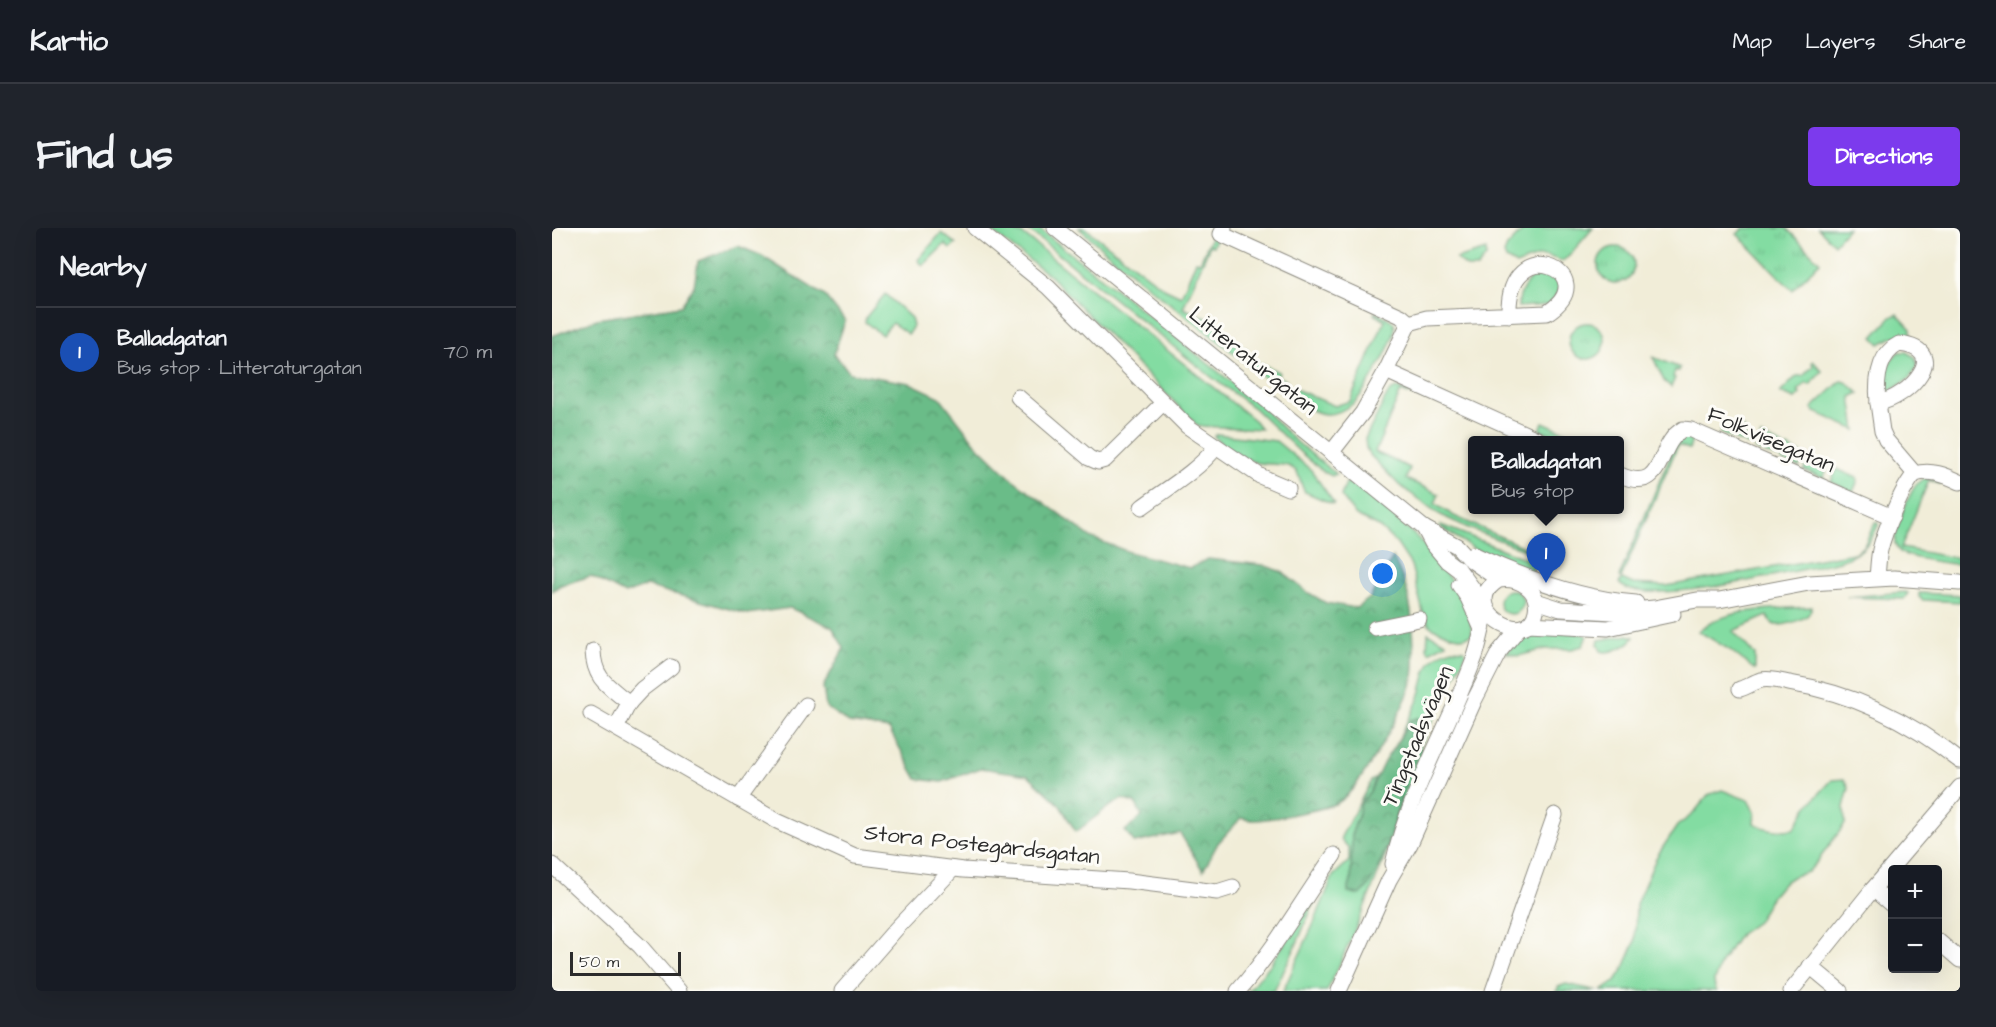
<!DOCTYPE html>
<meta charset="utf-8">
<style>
body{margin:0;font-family:"Architects Daughter",sans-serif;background:#20242c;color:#f1f3f6}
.controls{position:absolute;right:18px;bottom:18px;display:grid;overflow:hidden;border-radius:6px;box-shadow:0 6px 24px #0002}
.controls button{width:54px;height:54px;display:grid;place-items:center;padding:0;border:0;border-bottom:2px solid #363941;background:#171b24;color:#f1f3f6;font:30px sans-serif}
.scale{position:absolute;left:18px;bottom:15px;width:111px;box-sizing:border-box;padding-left:6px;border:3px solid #2b2b2b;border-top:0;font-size:16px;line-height:21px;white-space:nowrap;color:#2b2b2b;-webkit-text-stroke:4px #fdfcf7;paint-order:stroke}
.you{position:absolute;left:831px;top:346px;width:21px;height:21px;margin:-15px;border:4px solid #fff;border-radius:50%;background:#1a73e8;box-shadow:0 0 0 9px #1a73e833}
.badge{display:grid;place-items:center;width:39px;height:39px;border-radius:50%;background:#7c3aed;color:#fff;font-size:20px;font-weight:700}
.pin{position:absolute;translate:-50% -50px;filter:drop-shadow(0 2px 3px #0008)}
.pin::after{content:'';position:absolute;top:32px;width:21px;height:18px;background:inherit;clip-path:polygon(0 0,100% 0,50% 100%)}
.popup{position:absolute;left:916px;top:208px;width:156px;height:78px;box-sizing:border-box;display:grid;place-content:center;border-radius:6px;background:#171b24;filter:drop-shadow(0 2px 4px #0005);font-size:20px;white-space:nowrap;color:#9ea1a6}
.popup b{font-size:22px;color:#f1f3f6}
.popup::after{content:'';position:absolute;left:50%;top:100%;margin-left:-12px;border:12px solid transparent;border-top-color:#171b24}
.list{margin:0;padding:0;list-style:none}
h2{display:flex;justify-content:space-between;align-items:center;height:78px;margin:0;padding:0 24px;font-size:26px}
h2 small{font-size:20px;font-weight:400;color:#9ea1a6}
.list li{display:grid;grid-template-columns:39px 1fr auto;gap:18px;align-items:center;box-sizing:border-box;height:90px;padding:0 24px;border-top:2px solid #363941}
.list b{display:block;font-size:22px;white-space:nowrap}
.list p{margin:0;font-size:20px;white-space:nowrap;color:#9ea1a6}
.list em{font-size:20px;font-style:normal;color:#9ea1a6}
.map{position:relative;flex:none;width:1408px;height:763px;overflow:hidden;border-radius:6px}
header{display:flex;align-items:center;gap:36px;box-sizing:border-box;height:84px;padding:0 30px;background:#171b24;border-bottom:2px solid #363941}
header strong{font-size:28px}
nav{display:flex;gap:33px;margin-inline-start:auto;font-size:21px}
.intro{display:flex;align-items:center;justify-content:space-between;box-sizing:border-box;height:144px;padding:0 36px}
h1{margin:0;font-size:42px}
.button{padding:15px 27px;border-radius:6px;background:#7c3aed;color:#fff;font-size:21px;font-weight:700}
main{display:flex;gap:36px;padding:0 36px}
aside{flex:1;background:#171b24;border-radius:6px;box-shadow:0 6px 24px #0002}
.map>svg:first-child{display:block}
</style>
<header>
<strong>Kartio</strong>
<nav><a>Map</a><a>Layers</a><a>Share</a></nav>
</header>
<div class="intro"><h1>Find us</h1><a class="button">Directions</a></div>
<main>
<aside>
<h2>Nearby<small></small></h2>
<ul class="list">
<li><span class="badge" style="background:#1a4fb4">1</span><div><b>Balladgatan</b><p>Bus stop · Litteraturgatan</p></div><em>70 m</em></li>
</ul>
</aside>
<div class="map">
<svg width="1408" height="763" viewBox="0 0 1408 763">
<defs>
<pattern id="forest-crowns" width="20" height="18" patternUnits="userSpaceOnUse" patternTransform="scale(1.5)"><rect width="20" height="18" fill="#6abc88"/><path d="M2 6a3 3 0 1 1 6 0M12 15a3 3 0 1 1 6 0" fill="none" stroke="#57996f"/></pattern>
<pattern id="park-tufts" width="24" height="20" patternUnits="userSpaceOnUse" patternTransform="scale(1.5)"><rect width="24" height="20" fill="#83dca2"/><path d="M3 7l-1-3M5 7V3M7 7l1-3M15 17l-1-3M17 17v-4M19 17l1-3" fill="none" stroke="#71bd8c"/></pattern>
</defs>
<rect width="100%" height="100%" fill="#fdfcf7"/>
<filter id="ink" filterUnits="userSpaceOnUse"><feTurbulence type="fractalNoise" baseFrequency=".0167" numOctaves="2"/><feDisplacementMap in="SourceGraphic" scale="12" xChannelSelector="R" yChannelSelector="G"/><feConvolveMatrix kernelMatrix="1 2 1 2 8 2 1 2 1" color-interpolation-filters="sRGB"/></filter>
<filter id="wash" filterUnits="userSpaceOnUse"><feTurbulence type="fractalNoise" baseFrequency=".008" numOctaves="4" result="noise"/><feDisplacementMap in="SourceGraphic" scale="24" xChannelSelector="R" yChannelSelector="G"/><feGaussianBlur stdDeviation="1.35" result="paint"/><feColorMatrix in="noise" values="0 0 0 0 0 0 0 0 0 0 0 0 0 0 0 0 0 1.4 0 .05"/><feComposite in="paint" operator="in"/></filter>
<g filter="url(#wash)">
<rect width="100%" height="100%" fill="#f1edd8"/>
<!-- grass -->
<g fill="#83dca2" stroke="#578466" stroke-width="1.5">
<path d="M435,0h19l18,7 231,186 6,8 -63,-3 -148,-150z"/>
<path d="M471,0h15l60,47 163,131 31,32 44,36 -4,2 -8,-4 -23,-19 -46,-44 -45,-33 -174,-140z"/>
<path d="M527,0h6l79,60 17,8 15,-35 4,1 15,-34h6l-8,18 -3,-1 -27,63 34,15 -2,5 9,4 -2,7 25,10 -2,8 34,15 -2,4 10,5 -1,4 49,21 15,-5 35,-81 -11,-6 1,-2c6,3 16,5 19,12 6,11 -30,70 -40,79 -8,6 -19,12 -29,11 -20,-1 -73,-46 -90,-60 -53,-41 -106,-81 -156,-126z"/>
<path d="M973,0h68l-25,29 -6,4 -15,-5h-8l-23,9 -10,-6 -2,-5 3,-7z"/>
<path d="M389,5l15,11 -6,5 -5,-5 -22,22 -5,-6z"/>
<path d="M934,22v7l-9,11h-9l-12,-9z"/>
<path d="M988,44h7l12,11 1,8 -11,14 -31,2c1,-14 9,-29 22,-35z"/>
<path d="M333,66l26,24 2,8 -5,8 -16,-11 -10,12 -17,-13 1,-5z"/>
<path d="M1345,86l14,15 -1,6 -18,2 -12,7 -7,-7 18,-20z"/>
<path d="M1347,124h7l9,5 2,9 -8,13 -20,13 -6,-1c1,-17 3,-28 16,-39z"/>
<path d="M1101,129l27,11 -1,3 -4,-1 -2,7 2,1 -4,9 -7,-6z"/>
<path d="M1261,133l9,10 -12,14 -4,-2 -8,8 2,3 -5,5 -15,-6 17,-17h6l10,-10 -1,-3z"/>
<path d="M1289,153l5,1 13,11 -8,4 5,33 -41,-18 -3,-4z"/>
<path d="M844,160l11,3 6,5 -12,-5 -26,61 35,16 -4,11 33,15 -4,10 19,12 72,32 4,-11 21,9 -6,12 -79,-31 -27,-13 -41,-30 -27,-28 -5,-8 -1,-9 20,-40 5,-8z"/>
<path d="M991,194l32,14 -2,4h-7l-26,-10z"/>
<path d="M1186,198l7,3 -2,5 7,7 -2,4 -28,-12 2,-5 13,5z"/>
<path d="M665,206l59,7 35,29 23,33 -1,1 -28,-12c-5,-7 -4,-16 -10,-22 -10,-9 -29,-4 -41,-8 -14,-5 -31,-15 -40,-26z"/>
<path d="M1209,208l22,10 -5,12 -23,-9z"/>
<path d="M1133,209l8,1 -4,11 -11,-4 -57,133 -2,-1 52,-123 4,-10z"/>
<path d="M1235,219l17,8 -5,12 -18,-7z"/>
<path d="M1257,229l12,5 -2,4 7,6 -3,6 -19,-8z"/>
<path d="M1285,241l20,9 1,2 -5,12 -22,-10z"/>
<path d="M1374,250l15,4 -1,2 -11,-4 -28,68 59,11v6c-12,-2 -52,-6 -60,-13 -1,-1 -4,-6 -5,-8 -2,-10 15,-54 23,-61 2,-2 6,-4 8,-5z"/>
<path d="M796,254l28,19 44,39 39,51 11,23 2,21 -9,3 -13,-3 -19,-8 -7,-11 -13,-51 -14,-21 -18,-17 -23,-11 -15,-20 5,-13z"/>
<path d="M1323,294h3v4c-10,20 -16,27 -38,35 -36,8 -200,49 -221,22l3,-4 11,5 33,2 188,-33 10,-7z"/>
<path d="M889,297l93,37 -2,12 -56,-24 -36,-23z"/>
<circle cx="959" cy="374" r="12"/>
<path d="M1354,364l2,1 -4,6 -57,-2z"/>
<path d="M1367,365l41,2v7l-37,-2 -4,-3z"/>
<path d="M1260,379c-2,4 -2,6 -5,9 -6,4 -27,12 -34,8 -1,-1 -5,-6 -6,-8l-34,15 22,24v15l-25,-20 -32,-19c30,-24 77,-22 114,-24z"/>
<path d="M1011,403l24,4 -4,11 -11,3h-26l-28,7 -12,-3c17,-17 33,-21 57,-22z"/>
<path d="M876,405l18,9v1l-17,9 -2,-4z"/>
<path d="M1076,407l6,2c-5,8 -24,18 -33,14l-3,-7 1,-4z"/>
<path d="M901,421l11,1 2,4 -45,91 -6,-7 3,-20 -19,21c5,-13 13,-25 19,-39 9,-23 4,-44 35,-51z"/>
<path d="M869,521l5,2c-32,81 -61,162 -99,240h-44l31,-68 19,-47 16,-15v-13l-8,-8v-3l30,-56 5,-3 -6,13 -10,14 -1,8 -7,20 -1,48 -3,10 12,4 17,-27 19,-48 12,-43z"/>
<path d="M1292,551l5,9 -5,19 1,17 -28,38 -9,10 -14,4 -11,7 -11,13 -15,26 -17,12 -19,28 -7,19 1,7 2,3h-115l13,-9 8,-12 12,-28 1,-38 21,-48 20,-30 16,-12 15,-19 14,-5 26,10 7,13 -1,10c14,8 25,8 40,6l13,-22 25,-27z"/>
<path d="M766,665l-23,55 -21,43h-26l22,-26z"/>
<path d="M1014,756l33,7h-42l1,-4z"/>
</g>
<!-- forest -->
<g fill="url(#forest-crowns)" stroke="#4a745a" stroke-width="1.5">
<path d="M186,18l24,10 63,40 20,25 -11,33 16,19 60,10 30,14 37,48 34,33 81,60 37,14 61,16 18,-9 55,6 19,7 25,20 19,11 30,5 14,-10 23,-41c5,11 11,23 14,34 6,23 9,64 6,87 -3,23 -55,113 -74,124 -11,7 -71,18 -85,18 -4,0 -9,-1 -13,-2l-23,25 -15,28 -23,-38 -45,10 -10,-12 17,-15 -6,-12 -14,-5 -15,9 -31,24 -17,-28 -31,-29 -47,-7 -39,14 -25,-3 -28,-50 -40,-6 -23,-16 -3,-20 21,-39 -12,-21 -42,-19 -43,6 -101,-28 -21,8 -34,-18 -30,9 -9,6v-255l45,-17 84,-13 13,-20 4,-25z"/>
<path d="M866,490l-3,20 6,7c-1,12 -10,23 -14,34 -10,29 -24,97 -47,116l-12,-3 3,-11 1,-48 7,-20 1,-8 10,-14 14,-29 27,-42z"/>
</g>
<!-- park -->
<g fill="url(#park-tufts)" stroke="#578466" stroke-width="1.5">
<path d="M1192,0h42l34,34 -28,28 -55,-56z"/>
<path d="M1266,0h30l-14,16z"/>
<circle cx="1064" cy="37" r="18"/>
<circle cx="1035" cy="113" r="18"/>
</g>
</g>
<g filter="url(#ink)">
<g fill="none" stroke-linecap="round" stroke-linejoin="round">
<defs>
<g id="minor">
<path d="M423,0l73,59 139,139 73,50 28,12"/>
<path d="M503,0l369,300 33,18 11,12 31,22c19,-3 41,9 37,31 -8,42 -81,-6 -37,-31"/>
<path d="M672,0l-3,6 180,82 8,7"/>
<path d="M1347,116c54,6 10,54 -21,59 -2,-21 -1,-48 21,-59z"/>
<path d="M834,143l153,69"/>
<path d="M466,169l71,61 9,4 7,-2 58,-57"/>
<path d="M779,225l32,-41 23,-41 23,-48 18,-5 120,-5c60,-39 -41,-85 -38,2"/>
<path d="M1363,246c16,-5 30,1 45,8"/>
<path d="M1068,247c46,20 35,-30 63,-46l8,1 201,87"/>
<path d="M590,279c23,-17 57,-37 74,-60"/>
<path d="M872,300l8,15 15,18 12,9 17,23 9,8"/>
<path d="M921,326c49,23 109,45 163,49"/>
<path d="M1325,350c1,-9 1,-19 3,-28 4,-17 22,-63 35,-76l-29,-34 -4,-9 -4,-28"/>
<path d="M907,357l9,13 13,29"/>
<path d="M984,373l25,8 52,3 41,-4 43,-8h22l90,-17 85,-5 66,5"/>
<path d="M976,396l80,4 65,-14"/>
<path d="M823,400l44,-9"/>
<path d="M41,423c1,29 16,35 36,52l-13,25"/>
<path d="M1188,461c7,-2 14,-7 21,-9 8,-2 20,1 28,3 63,10 121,38 171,78"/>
<path d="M77,475l13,-14 29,-22"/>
<path d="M39,486l186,107 78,35 108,14 166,11 88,11 16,-5"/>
<path d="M186,571l68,-94"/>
<path d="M841,636c16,-71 54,-134 80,-202 7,-17 9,-36 14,-53"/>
<path d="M0,637l88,81 39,45"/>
<path d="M1321,661l19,16"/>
<path d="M1386,713l22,19"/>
<path d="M1258,738l30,25"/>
<path d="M290,763l54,-62 57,-60"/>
<path d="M686,763c37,-42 64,-90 96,-136"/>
<path d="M787,763l50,-111 21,-36 64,-143 25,-49 20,-24"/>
<path d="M941,763l62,-176"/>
<path d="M1239,763l82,-102 87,-102"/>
</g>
</defs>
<!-- minor casing -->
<use href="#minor" stroke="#8e8c82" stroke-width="17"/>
<!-- minor -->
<use href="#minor" stroke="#fff" stroke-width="15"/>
</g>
</g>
<g text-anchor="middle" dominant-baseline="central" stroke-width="6" stroke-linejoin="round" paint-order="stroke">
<!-- street labels -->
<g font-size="22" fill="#2b2b2b" stroke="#fdfcf7">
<text transform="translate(701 133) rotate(39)">Litteraturgatan</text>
<text transform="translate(1219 212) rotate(23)">Folkvisegatan</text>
<text transform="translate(866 508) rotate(-67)">Tingstadsvägen</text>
<text transform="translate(430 617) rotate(6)">Stora Postegårdsgatan</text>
</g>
</g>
</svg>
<div class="controls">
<button>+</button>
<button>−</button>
</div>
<div class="scale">50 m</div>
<div class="you"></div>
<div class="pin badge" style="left:994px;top:355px;background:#1a4fb4">1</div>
<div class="popup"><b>Balladgatan</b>Bus stop</div>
</div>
</main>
